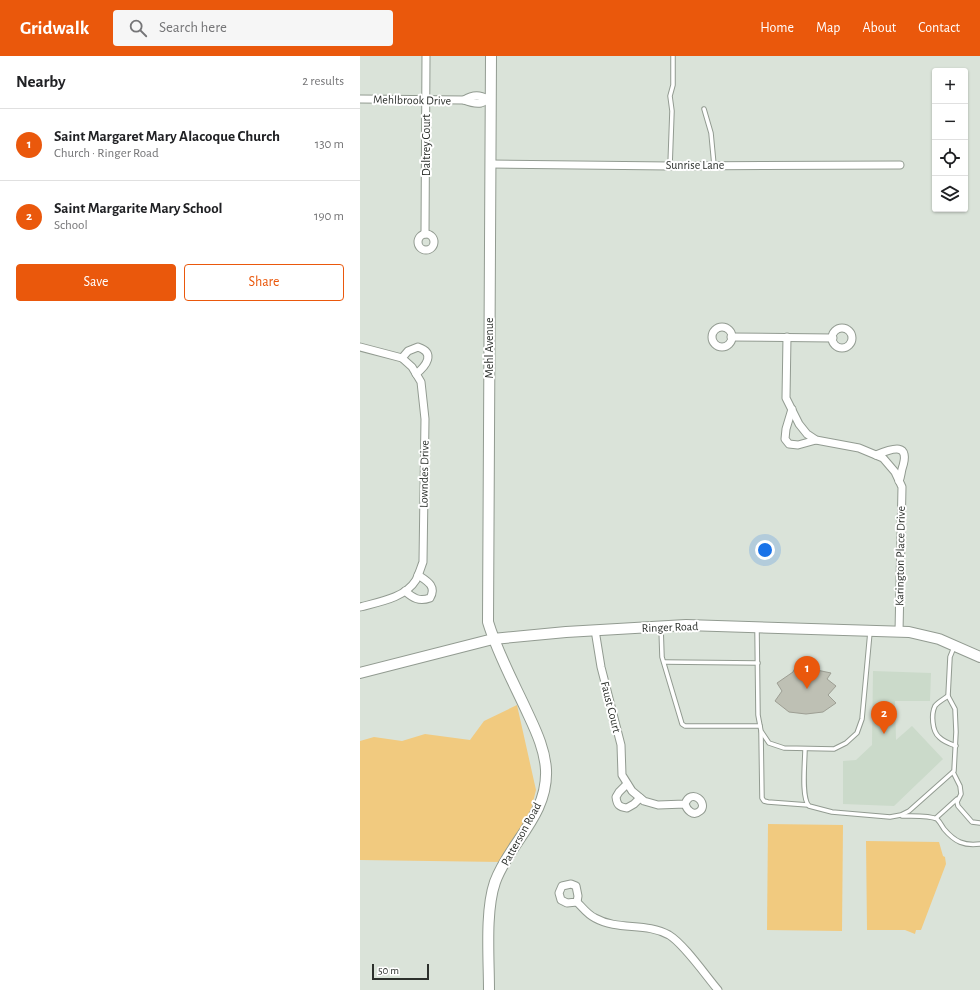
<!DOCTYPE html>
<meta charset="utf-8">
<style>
body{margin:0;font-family:"Alegreya Sans",sans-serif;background:#f6f6f6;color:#202124}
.controls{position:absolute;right:12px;top:12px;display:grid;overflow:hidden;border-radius:4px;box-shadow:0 1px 3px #0004}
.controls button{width:36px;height:36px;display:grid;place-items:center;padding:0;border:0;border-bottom:1px solid #e0e0e0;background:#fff;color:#202124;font:20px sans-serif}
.scale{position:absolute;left:12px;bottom:10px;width:57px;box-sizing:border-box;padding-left:4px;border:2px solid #2c302c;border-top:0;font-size:11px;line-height:14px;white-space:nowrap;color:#2c302c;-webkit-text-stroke:3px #fff;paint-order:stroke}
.you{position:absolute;left:405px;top:494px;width:14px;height:14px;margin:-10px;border:3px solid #fff;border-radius:50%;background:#1a73e8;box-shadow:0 0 0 6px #1a73e833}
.badge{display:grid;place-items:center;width:26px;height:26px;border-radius:50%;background:#ea580c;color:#fff;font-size:13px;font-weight:700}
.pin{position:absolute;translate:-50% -33px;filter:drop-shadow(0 1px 2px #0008)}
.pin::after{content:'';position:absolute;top:21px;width:14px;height:12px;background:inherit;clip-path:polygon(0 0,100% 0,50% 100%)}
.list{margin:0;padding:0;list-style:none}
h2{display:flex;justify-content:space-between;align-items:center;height:52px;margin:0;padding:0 16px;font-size:17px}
h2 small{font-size:13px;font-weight:400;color:#757577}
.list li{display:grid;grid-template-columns:26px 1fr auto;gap:12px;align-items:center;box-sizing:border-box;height:72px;padding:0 16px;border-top:1px solid #e0e0e0}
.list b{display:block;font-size:15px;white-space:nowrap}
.list p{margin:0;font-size:13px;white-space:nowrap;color:#757577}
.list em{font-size:13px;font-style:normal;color:#757577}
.actions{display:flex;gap:8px;padding:12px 16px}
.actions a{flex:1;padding:9px 0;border:1px solid #ea580c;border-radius:4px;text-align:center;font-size:14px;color:#ea580c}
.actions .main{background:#ea580c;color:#fff}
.icon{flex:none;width:22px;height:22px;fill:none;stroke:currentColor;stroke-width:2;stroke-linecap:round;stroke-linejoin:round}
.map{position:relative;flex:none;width:620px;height:934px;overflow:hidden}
header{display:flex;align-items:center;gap:24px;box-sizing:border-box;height:56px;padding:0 20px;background:#ea580c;color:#fff}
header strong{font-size:19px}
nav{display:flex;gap:22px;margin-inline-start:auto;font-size:14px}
.search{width:280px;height:36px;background:#f6f6f6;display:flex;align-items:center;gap:10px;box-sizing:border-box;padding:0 14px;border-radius:4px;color:#757577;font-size:15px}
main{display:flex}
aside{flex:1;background:#fff}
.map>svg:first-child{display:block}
</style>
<header>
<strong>Gridwalk</strong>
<div class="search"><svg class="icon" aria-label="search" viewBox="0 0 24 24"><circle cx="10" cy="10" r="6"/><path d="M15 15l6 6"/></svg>Search here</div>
<nav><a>Home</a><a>Map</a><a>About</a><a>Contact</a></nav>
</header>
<main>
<aside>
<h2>Nearby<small>2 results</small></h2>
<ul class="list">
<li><span class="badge">1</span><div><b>Saint Margaret Mary Alacoque Church</b><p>Church · Ringer Road</p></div><em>130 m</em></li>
<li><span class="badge">2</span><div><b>Saint Margarite Mary School</b><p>School</p></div><em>190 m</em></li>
</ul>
<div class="actions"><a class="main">Save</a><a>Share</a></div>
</aside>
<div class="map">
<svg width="620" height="934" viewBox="0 0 620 934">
<rect width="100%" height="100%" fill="#dae3d9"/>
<!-- built -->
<path fill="#cbdaca" d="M513,615l58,2 -1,28h-35l1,39 16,-14 31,33 -49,47 -51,-2v-43l13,-1 16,-15z"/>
<!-- green -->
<g fill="#f1ca7f">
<path d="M157,649l19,85 -5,20 -11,21 -19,31 -141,-2v-119l14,-4 28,4 23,-7 45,6 14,-19z"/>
<path d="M408,768l75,1 -1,106 -75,-1z"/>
<path d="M506,785l73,1 4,14 2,1 1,7 -25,66h-5l-1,4 -10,-4h-38z"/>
</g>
<!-- building -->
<path fill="#bec0b4" stroke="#9d9e93" d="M442,606l7,3 3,4 19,4 -4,6 9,7 -8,9 8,8 -13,9 -17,2 -17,-2 -14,-11 7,-10 -5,-8 16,-11 4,-8z"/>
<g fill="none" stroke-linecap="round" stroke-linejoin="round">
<defs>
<g id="lane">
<path d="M344,53l7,24 3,32"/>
<path d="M310,110l2,-55 -2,-15 3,-11v-29"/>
<path d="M301,571l1,30 20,67 3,2h75"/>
<path d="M397,573l1,86 3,16 8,12 15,5 50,1 12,-6 11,-10 5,-14 8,-87"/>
<path d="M304,606l94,1"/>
<path d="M588,640c-4,3 -10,6 -13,10 -4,8 -3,25 4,31 4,4 11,7 17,9"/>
<path d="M401,676l1,66 2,3 4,1 40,3"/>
<path d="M445,693c0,13 -4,49 4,57l23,6 58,5 11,-2 8,-4 45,-40 2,-39 -1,-23 -7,-13 2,-39 4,-10"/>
<path d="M593,716l7,14 1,8 -4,8 1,4 14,16 8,1"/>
<path d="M542,760c9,0 27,-1 35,3 3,3 5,7 7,10 11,13 20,17 36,15"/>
<path d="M576,762l21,-19"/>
</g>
<g id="street">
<path d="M0,43l104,1c5,2 11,4 17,3 4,-1 5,-3 9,-4"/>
<path d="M104,44c8,-5 15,-6 23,-1"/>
<path d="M130,108l180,2 230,-1"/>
<path d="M65,178l1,-178"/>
<circle cx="66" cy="186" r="8"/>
<circle cx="362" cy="281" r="10"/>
<circle cx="482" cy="282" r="10"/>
<path d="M371,281l102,1"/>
<path d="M427,281l-1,61 13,26 8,10 9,6 43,8 24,10 12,14 7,15 -3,145"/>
<path d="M0,291l42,11 10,9 9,15 4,37 -2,143c-2,5 -4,12 -7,18 -11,18 -37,22 -56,27"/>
<path d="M42,302l6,-7 10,-4c18,6 8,19 -2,27"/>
<path d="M432,353l-6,20 -1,10 4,5 9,1 18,-5"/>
<path d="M516,399c17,-7 35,-13 26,14 -1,4 -1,8 -3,12"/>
<path d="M45,535c8,7 14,11 25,7 7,-12 -3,-17 -12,-23"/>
<path d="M235,574l6,37 20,78 1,30 10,16 12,10 14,4 27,-1c6,-17 24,-1 15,7 -7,6 -13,-1 -15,-7"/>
<path d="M267,728l-8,8 -3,5c1,8 3,10 11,11l7,-4 6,-6"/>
<path d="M211,828l5,2 2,10 -1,6 -10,1 -6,-3 -2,-7 3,-7z"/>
<path d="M217,846c5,5 11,13 18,16 23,13 51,4 74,17 15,9 37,41 49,55"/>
</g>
<g id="secondary">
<path d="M0,617l133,-34 73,-7 120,-7 223,7 30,7 41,18"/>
<path d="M129,934c0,-32 -4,-79 6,-108 14,-39 53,-66 51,-112 -1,-19 -9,-37 -17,-54 -14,-31 -31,-61 -41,-94l3,-566"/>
</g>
</defs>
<!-- lane casing -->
<use href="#lane" stroke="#929b91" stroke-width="5.5"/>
<!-- street casing -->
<use href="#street" stroke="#929b91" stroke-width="9"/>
<!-- secondary casing -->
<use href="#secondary" stroke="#929b91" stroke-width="12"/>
<!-- lane -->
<use href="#lane" stroke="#fff" stroke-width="3.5"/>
<!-- street -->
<use href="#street" stroke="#fff" stroke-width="7"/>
<!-- secondary -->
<use href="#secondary" stroke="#fff" stroke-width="10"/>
</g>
<g text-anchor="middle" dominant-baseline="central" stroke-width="4" stroke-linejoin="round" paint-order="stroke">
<!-- street labels -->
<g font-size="12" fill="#2c302c" stroke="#fff">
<text transform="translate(52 44) rotate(1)">Mehlbrook Drive</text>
<text transform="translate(66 89) rotate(-90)">Daltrey Court</text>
<text x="335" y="109">Sunrise Lane</text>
<text transform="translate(129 292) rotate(-90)">Mehl Avenue</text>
<text transform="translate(64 418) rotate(-89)">Lowndes Drive</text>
<text transform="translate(540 500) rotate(-89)">Karington Place Drive</text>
<text transform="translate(310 571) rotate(-2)">Ringer Road</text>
<text transform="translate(251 651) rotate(76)">Faust Court</text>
<text transform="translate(161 778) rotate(-61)">Patterson Road</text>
</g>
</g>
</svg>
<div class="controls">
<button>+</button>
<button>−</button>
<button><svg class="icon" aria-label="locate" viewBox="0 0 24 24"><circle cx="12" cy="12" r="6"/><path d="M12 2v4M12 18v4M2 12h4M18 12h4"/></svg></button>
<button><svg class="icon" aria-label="layers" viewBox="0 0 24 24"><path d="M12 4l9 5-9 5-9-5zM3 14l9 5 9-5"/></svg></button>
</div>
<div class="scale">50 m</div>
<div class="you"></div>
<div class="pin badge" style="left:447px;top:633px">1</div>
<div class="pin badge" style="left:524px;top:678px">2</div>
</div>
</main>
